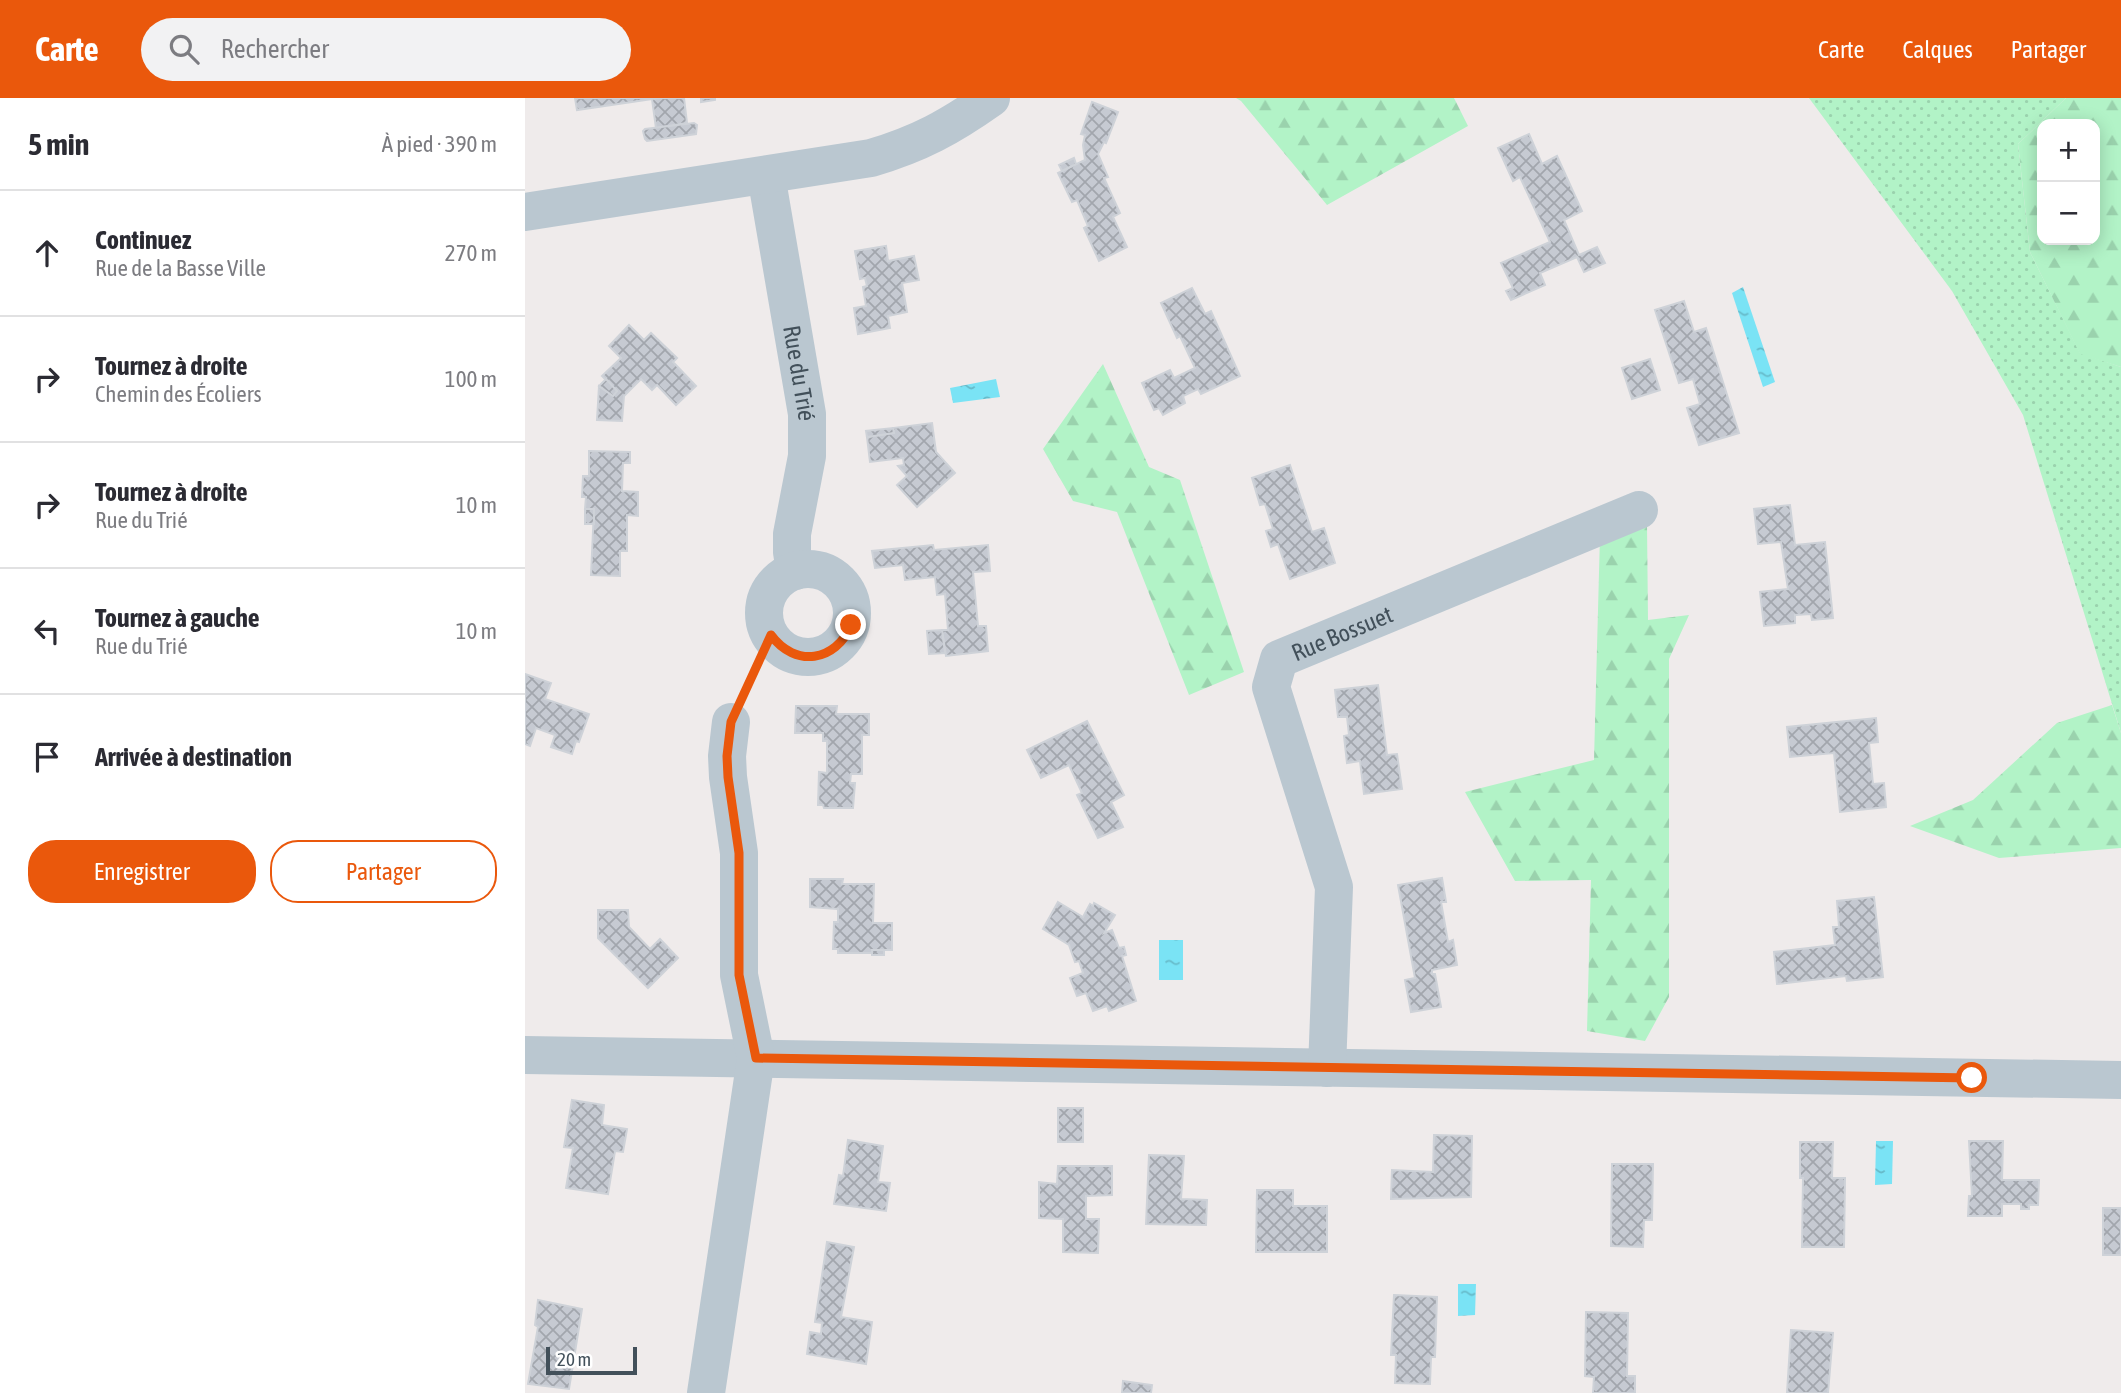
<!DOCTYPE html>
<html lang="fr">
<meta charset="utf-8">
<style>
body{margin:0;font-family:"Asap Condensed",sans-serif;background:#f2f2f3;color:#2b2b33}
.controls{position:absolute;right:21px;top:21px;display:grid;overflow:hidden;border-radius:14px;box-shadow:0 4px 18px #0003}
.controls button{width:63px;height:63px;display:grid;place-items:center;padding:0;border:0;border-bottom:2px solid #e1e1e2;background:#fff;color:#2b2b33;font:35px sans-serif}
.scale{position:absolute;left:21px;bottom:18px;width:91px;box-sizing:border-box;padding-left:7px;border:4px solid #42505a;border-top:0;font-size:19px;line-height:24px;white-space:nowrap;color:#42505a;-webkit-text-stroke:5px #fff;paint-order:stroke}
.stop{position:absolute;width:21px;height:21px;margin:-16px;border:5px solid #ea580c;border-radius:50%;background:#fff}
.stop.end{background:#ea580c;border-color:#fff;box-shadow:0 2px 7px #0008}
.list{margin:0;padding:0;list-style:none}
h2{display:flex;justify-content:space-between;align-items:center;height:91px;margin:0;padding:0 28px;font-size:30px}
h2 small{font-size:23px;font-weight:400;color:#7c7c81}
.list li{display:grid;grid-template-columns:46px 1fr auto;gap:21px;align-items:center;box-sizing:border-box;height:126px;padding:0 28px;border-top:2px solid #e1e1e2}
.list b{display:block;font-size:26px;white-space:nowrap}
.list p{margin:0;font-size:23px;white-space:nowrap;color:#7c7c81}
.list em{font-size:23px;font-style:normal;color:#7c7c81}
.actions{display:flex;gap:14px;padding:21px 28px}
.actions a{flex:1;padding:16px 0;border:2px solid #ea580c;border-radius:28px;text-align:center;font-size:24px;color:#ea580c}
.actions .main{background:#ea580c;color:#fff}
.icon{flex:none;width:38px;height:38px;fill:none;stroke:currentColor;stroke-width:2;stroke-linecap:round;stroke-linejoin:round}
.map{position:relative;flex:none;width:1596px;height:1295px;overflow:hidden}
header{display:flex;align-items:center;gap:42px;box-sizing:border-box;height:98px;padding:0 35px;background:#ea580c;color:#fff}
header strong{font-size:33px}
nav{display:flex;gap:38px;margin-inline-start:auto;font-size:24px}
.search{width:490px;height:63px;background:#f2f2f3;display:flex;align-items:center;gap:18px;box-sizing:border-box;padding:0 24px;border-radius:38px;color:#7c7c81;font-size:26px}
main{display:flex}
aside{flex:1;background:#fff}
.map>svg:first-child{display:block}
</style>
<header>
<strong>Carte</strong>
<div class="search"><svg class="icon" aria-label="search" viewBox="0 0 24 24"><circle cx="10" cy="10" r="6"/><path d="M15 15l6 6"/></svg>Rechercher</div>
<nav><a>Carte</a><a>Calques</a><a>Partager</a></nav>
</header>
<main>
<aside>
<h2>5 min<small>À pied · 390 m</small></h2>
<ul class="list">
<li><svg class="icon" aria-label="ahead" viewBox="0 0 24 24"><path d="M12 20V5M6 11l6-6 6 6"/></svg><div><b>Continuez</b><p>Rue de la Basse Ville</p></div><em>270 m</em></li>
<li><svg class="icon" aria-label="right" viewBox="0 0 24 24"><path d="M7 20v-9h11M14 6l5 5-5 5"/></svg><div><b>Tournez à droite</b><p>Chemin des Écoliers</p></div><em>100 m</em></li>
<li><svg class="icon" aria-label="right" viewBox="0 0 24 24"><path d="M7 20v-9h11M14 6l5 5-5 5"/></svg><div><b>Tournez à droite</b><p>Rue du Trié</p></div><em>10 m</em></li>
<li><svg class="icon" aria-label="left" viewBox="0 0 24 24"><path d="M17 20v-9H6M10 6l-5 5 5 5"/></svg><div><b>Tournez à gauche</b><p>Rue du Trié</p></div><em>10 m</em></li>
<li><svg class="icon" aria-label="arrive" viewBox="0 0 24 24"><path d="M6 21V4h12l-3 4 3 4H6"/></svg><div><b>Arrivée à destination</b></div></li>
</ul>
<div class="actions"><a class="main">Enregistrer</a><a>Partager</a></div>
</aside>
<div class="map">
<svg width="1596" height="1295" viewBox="0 0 1596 1295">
<defs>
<pattern id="green-dots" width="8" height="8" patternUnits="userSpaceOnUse" patternTransform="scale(1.75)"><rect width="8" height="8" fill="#b2f3c7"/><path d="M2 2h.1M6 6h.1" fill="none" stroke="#9ad2ad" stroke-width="1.8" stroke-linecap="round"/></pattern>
<pattern id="forest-firs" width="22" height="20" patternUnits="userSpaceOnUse" patternTransform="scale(1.75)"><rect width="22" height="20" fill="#b2f3c7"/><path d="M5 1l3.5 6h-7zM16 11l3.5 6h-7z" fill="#9ad2ad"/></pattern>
<pattern id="water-ripples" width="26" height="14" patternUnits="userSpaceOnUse" patternTransform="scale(1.75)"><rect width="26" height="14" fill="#7ae3f5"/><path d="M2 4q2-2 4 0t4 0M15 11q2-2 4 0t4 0" fill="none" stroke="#66bac9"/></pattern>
<pattern id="building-cross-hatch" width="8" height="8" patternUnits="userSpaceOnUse" patternTransform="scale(1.75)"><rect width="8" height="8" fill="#c6cad2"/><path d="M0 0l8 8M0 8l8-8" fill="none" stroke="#a2a6ad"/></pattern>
</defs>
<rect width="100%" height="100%" fill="#efebeb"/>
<!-- green -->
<path fill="url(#green-dots)" d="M1284,0h257l-48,46 12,108 50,101 41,14v366l-98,-318 -71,-124z"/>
<!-- forest -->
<g fill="url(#forest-firs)" fill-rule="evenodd">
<path d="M711,0h218l14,28 -141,79 -86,-104z"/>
<path d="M1541,0h55v269l-41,-13 -50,-102 -12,-108zM1517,26h53v116h-53z"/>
<path d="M578,266l46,103 31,13 64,192 -55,23 -72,-183 -44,-11 -30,-52z"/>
<path d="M1122,426l1,96 41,-5 -20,44v338l-24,44 -58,-10 4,-151 -76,1 -50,-89 129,-32 6,-225z"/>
<path d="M1587,607l9,28v115l-122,10 -89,-32 63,-26 84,-77z"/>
</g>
<!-- water -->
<g fill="url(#water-ripples)">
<path d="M1218,189l32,95 -12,5 -31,-94z"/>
<path d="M471,281l4,18 -47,6 -3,-15z"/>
<rect x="634" y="842" width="24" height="40"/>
<path d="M1351,1043h17l-1,43 -17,1z"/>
<path d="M933,1186h18l-1,31 -17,1z"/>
</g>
<!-- building -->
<g fill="url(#building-cross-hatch)" stroke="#ced2d8" stroke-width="2">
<path d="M50,0h84l-82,12z"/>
<path d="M134,0h25l3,25 -31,5 -4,-29z"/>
<path d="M176,0h14v2l-14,2z"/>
<path d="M567,4l26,10 -12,31 -2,-1 -6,12 10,23 -4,1 16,35 -7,4 14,30 -28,14 -15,-33 4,-2 -11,-26 -5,2 -14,-29 27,-13 -2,-15 2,-10 -4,-1z"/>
<path d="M169,25l3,2 -1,9 -49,7 -2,-2 -2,-8 2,-2z"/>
<path d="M1004,36l13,30 15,-8 25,55 -18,9 15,35 18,-8 8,16 -21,9 -7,-15 -37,16 5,12 -34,15 -5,-9 7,-3 -12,-25 49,-21 -30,-65 -7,4 -15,-33z"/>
<path d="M549,60l2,6 -14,7 -3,-6z"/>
<path d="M361,148l2,15 26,-5 5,24 -17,3 5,29 -19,4 2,12 -32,6 -4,-26 12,-2 -3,-19 4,-1 -2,-8 -5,1 -5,-28z"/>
<path d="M667,190l13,26 6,-3 29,65 -39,18 -3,-5 -15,7 2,7 -22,12 -4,-7 -5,2 -12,-27 28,-13 4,8 21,-10 -15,-32 -3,2 -16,-35z"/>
<path d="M1159,203l10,31 12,-4 33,105 -40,12 -12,-37 13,-4 -7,-25 -14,4 -24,-73z"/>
<path d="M104,227l15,15 7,-7 26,25 -4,4 23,24 -20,19 -19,-20 -5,5 -11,-11 -17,17 -2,25 -25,-1 2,-34 14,10 4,-5 -15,-15 19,-18 -12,-12z"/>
<path d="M1125,261l10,31 -28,9 -10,-31z"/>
<path d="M81,281l11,12 -4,5 -14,-10z"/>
<path d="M407,325l4,29 19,21 -38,34 -20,-22 10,-9 -9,-10 6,-1 -1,-7 -33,4 -3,-25 27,-4 -1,-5z"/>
<path d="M368,330l1,5 -27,4 -1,-6z"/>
<path d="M64,353l41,1v11h-7l-1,28 16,1v24l-11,-1v36h-7v25l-29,-1 3,-66h-9l1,-12h-4l1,-21h6z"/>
<path d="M765,367l22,67 12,-4 11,35 -45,16 -12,-35 -7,3 -5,-16 7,-2 -8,-25 -5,1 -8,-27z"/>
<path d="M1265,407l5,40 30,-3 8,76 -21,2 -1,-6 -16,1v8l-31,3 -4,-34 28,-3 -7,-47 -23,2 -4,-35z"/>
<rect x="60" y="411" width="9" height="15"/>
<path d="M408,447l1,5 54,-5 2,26 -17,1 5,54h8l2,25 -42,5 -4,-26h6l-3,-36 -8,1 -2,-18 -30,3 -2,-15 -28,3 -3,-17z"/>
<path d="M417,532l3,23 -16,1 -2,-23z"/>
<path d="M0,576l26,9 -6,16 44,15 -10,28 -3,-1 -4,13 -21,-7 4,-12 -19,-7 -6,18 -5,-2z"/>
<path d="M853,587l9,70 10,-1 5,35 -38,5 -4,-33 -13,2 -3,-27 5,-1 -2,-18h-9l-3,-27z"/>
<path d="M271,608h41l-1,8h33v21h-7v39h-11l-1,9h5l-2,25h-29l-1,-3h-5l1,-33 8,1v-32h-4v-8h-28z"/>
<path d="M1351,620l2,24 -9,1 4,41 11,-1 2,24 -46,5 -6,-59 -44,4 -3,-30z"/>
<path d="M562,623l37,74 -13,7 12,25 -25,11 -21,-43 5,-2 -13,-28 -28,13 -14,-28z"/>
<path d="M917,780l4,24h-5l7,40 5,-2 4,25 -25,5v4h3l6,33 -30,5 -6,-32 10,-2 -17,-93z"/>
<path d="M285,781h33l-1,5h32l-1,39h19v27h-20v3h-34v-4h-5l1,-27h4v-13l-28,-2z"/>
<path d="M1349,799l9,80 -36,4 -1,-5 -69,8 -3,-32 61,-7 -2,-18h6l-2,-26z"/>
<path d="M533,804l25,15 7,-13 3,2 1,-3 21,12 -11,18 8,-3 7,18 5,-1 2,8 -4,1 14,45 -27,10 -2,-5 -14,5 -7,-18 -9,3 -7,-18 13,-5 -4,-12 -4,1 -6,-17 -26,-16z"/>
<path d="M73,812h30l1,17 21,22 10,-10 18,19 -30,30 -50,-50z"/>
<rect x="347" y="852" width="12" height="5"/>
<path d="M47,1002l32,5 -2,20 25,4 -4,23 -8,-1 -7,43 -42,-6 7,-40 -9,-1z"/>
<rect x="533" y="1010" width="25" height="34"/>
<path d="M909,1037l38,1 -1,61 -80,2 1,-29 41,2z"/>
<path d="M323,1042l35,6 -5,36 12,1 -4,28 -52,-7 5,-29 4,1z"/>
<path d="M1444,1043h34l-1,39h37l-1,25h-9v4h-8v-5h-19v12h-34l1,-20h3z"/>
<path d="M1275,1044h33l-1,36h13l-1,69h-42l1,-69h-3z"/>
<path d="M624,1057l35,1 -3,43 26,1 -1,25 -60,-1z"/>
<path d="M1087,1066h41l-1,56h-8l-1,27 -32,-1z"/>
<path d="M533,1068h54v29l-26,1v23h13l-1,34 -35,-1v-33l-24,-1v-36l18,2z"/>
<path d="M732,1092h36v16h34v46h-71z"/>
<rect x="1578" y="1110" width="18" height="47"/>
<path d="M302,1144l27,5 -13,70 31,5 -6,42 -59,-10 3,-22 11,2 1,-11 -7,-1z"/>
<path d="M869,1197l43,2 -2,60h-4l-1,27 -35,-1 1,-28h-5z"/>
<path d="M13,1202l44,9 -13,80 -41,-5 10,-57 -3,-2z"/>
<path d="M1061,1214l42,1 -1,63h8v17h-42l1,-16 -9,-1z"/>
<path d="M1266,1232l42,3 -5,60h-41z"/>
<path d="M598,1283l29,4 -1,8h-29z"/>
</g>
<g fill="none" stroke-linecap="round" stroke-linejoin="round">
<!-- path -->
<path stroke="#67d497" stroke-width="4.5" stroke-dasharray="5 3.5" stroke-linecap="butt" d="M220,595l26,-58"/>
<!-- minor -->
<g stroke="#bac7d0" stroke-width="38">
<path id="s1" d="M241,77l41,239v42l-15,78v18l3,19"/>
<path d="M0,114l346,-54c48,-14 79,-31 120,-60"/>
<circle cx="283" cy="515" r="44"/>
<path d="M0,957l1596,25"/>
<path id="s2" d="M802,970l7,-181 -63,-200 8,-28 360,-149"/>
<path d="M181,1295l50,-335 -17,-83v-122l-11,-76 -1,-21 4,-34"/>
</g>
</g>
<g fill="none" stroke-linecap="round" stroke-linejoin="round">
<!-- route -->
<path stroke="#ea580c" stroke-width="9" d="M326,527c-15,37 -56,43 -80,10l-40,87 -4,34 1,21 11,76v122l17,83 1216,20"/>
</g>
<g text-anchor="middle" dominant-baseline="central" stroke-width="6" stroke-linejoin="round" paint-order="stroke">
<!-- street labels -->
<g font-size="24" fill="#42505a" stroke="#fff">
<text stroke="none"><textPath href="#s1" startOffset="201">Rue du Trié</textPath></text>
<text stroke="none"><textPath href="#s2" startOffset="488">Rue Bossuet</textPath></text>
</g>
</g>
</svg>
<div class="controls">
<button>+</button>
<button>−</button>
</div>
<div class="scale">20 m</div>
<div class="stop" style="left:1447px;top:980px"></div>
<div class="stop end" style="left:326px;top:527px"></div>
</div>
</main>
